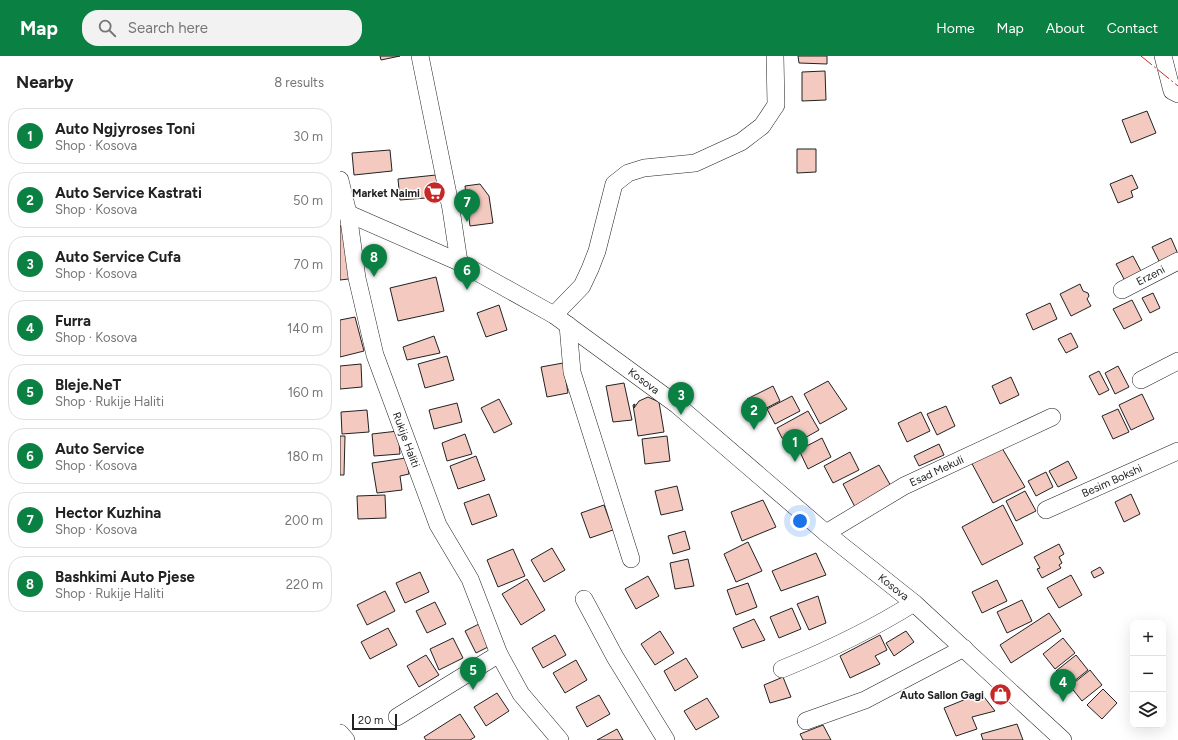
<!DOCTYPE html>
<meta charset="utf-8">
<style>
body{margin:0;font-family:Figtree,sans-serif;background:#f2f2f2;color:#222}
.controls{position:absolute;right:12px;bottom:12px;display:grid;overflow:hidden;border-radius:8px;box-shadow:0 4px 16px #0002}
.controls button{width:36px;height:36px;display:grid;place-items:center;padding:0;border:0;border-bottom:1px solid #e0e0e0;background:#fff;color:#222;font:20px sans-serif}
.scale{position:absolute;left:12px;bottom:10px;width:45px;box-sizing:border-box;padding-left:4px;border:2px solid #222;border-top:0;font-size:11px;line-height:14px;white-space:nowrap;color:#222;-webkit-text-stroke:3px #fff;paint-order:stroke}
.you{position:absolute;left:460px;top:465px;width:14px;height:14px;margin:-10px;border:3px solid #fff;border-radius:50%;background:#1a73e8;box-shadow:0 0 0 6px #1a73e833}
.badge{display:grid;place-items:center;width:26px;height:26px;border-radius:50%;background:#0b8043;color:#fff;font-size:13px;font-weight:700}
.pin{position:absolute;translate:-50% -33px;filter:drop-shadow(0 1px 2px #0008)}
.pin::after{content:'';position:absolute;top:21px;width:14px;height:12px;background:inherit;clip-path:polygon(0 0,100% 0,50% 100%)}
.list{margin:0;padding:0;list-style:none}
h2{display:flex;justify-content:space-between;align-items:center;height:52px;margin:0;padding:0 16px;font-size:17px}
h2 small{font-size:13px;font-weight:400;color:#767676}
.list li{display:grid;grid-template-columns:26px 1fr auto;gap:12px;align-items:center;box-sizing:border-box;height:56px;margin:0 8px 8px;padding:0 8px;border:1px solid #e0e0e0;border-radius:16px}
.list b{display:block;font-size:15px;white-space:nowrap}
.list p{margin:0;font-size:13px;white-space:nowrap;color:#767676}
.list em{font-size:13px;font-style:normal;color:#767676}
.icon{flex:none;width:22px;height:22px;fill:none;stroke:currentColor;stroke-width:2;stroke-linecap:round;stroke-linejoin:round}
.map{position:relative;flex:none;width:838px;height:684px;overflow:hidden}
header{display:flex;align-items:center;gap:24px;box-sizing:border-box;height:56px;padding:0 20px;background:#0b8043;color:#fff}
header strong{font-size:19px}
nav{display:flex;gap:22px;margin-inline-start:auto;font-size:14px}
.search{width:280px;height:36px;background:#f2f2f2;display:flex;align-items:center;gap:10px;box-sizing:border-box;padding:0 14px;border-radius:16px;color:#767676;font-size:15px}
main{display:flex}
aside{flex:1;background:#fff}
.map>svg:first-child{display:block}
</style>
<header>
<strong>Map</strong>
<div class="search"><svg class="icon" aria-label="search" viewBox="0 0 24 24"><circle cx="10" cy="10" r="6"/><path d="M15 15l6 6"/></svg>Search here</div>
<nav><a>Home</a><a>Map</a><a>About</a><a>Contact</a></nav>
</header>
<main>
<aside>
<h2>Nearby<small>8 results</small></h2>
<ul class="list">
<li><span class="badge">1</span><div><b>Auto Ngjyroses Toni</b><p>Shop · Kosova</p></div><em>30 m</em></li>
<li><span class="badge">2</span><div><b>Auto Service Kastrati</b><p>Shop · Kosova</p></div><em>50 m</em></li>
<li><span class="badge">3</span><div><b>Auto Service Cufa</b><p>Shop · Kosova</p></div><em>70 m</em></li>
<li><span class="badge">4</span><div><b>Furra</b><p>Shop · Kosova</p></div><em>140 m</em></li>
<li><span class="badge">5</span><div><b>Bleje.NeT</b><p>Shop · Rukije Haliti</p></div><em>160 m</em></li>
<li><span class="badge">6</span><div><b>Auto Service</b><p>Shop · Kosova</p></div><em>180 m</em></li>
<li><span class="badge">7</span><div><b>Hector Kuzhina</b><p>Shop · Kosova</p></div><em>200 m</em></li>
<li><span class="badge">8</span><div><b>Bashkimi Auto Pjese</b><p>Shop · Rukije Haliti</p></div><em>220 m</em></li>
</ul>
</aside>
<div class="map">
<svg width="838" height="684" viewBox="0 0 838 684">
<rect width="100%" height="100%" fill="#fff"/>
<!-- building -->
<g fill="#f3c9c0" stroke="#222">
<path d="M40,0h20l-19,4z"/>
<path d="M458,0h29v8l-28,-1z"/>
<path d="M485,15l1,29 -24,1v-29z"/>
<path d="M807,55l9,22 -25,10 -9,-23z"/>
<path d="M457,93h19v23l-19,1z"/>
<path d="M50,94l2,21 -38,4 -2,-22z"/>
<path d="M96,119l3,22 -39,3 -2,-21z"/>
<path d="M792,119l6,13 -7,3 2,6 -15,6 -8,-19z"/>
<path d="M140,128l9,12 4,27 -23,3 -5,-40z"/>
<path d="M10,169l7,53 -17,2v-54z"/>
<path d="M831,182l7,16 -18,9 -8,-16z"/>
<path d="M793,200l9,17 -17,8 -9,-17z"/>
<path d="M96,221l8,34 -46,10 -8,-33z"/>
<path d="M740,228l3,7 5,2 1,3 -2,3 4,7 -20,10 -11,-22z"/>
<path d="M813,237l7,15 -10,5 -8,-15z"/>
<path d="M792,244l10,20 -18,9 -11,-20z"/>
<path d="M710,247l7,16 -24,11 -7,-16z"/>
<path d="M159,249l8,25 -21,7 -9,-24z"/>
<path d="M15,261l9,34 -24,6v-37z"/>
<path d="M731,277l7,14 -12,6 -8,-14z"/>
<path d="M94,280l6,17 -33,7 -4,-13z"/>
<path d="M107,300l7,24 -29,8 -7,-24z"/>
<path d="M223,307l5,30 -21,4 -6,-30z"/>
<path d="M21,308l1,23 -22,2v-23z"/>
<path d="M778,310l11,21 -14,7 -10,-21z"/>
<path d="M759,315l10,19 -10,5 -10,-19z"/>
<path d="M671,321l8,18 -19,9 -8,-18z"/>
<path d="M488,325l19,28 -27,15 -16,-30z"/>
<path d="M284,327l8,37 -19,2 -7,-36z"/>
<path d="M433,330l7,15 -25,13 -8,-15z"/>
<path d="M802,338l12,25 -23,11 -12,-25z"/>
<path d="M452,340l8,15 -25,13 -8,-15z"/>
<path d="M308,341l11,5 5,30 -26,4 -5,-31 2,-1 -1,4 5,-7z"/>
<path d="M159,343l13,25 -18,9 -13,-25z"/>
<path d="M117,347l5,19 -28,7 -5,-19z"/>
<path d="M606,350l9,20 -18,9 -10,-21z"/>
<path d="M778,353l11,23 -16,7 -11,-23z"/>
<path d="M27,354l2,22 -27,2 -1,-22z"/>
<path d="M468,355l11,19 -25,14 -12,-6 -5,-10z"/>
<path d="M581,356l9,19 -23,11 -9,-19z"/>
<path d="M58,375l2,23 -26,2 -2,-22z"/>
<path d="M125,378l7,20 -25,7 -5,-18z"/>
<path d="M0,380h5l-1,39h-4z"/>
<path d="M327,380l3,25 -25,3 -3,-25z"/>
<path d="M482,382l9,19 -23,12 -9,-19z"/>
<path d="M599,388l5,11 -25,11 -5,-10z"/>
<path d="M662,392l23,39 -32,16 -23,-43z"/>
<path d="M510,396l9,18 -26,13 -9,-17z"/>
<path d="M136,400l9,24 -27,9 -8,-23z"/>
<path d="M66,402l3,16 -9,2 2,14 -25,3 -5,-30z"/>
<path d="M728,405l9,17 -19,9 -9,-16z"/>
<path d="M539,409l13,23 -37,19 -12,-23z"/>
<path d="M706,416l7,15 -17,9 -8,-15z"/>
<path d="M337,430l6,24 -22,5 -6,-24z"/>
<path d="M685,435l11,20 -20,10 -10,-20z"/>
<path d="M149,438l8,22 -25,9 -8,-22z"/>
<path d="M791,438l9,20 -16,8 -9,-20z"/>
<path d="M45,439l1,23 -28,1 -1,-23z"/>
<path d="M423,444l13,27 -34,14 -11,-29z"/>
<path d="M264,449l9,25 -23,8 -9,-25z"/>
<path d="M663,449l20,39 -41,21 -20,-38z"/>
<path d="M345,475l5,18 -17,5 -5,-18z"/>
<path d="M408,486l14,29 -26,11 -12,-28z"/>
<path d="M719,488l5,10 -5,3 3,6 -3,2 2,3 -19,10 -5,-9 3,-1 -6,-11z"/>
<path d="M212,492l13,22 -21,12 -13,-22z"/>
<path d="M173,493l12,27 -27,11 -11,-27z"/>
<path d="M476,497l10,22 -45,16 -9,-20z"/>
<path d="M348,503l6,27 -19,3 -5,-26z"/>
<path d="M760,511l4,6 -10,5 -3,-6z"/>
<path d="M80,516l9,20 -24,11 -9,-20z"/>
<path d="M731,519l11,20 -23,13 -12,-20z"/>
<path d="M308,520l11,20 -23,13 -11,-20z"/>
<path d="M187,523l18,31 -24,15 -19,-31z"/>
<path d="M657,524l10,21 -25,12 -10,-21z"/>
<path d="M408,527l9,24 -21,8 -9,-25z"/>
<path d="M45,535l10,20 -28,14 -10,-20z"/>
<path d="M478,540l8,27 -17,7 -12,-26z"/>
<path d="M682,544l10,21 -25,12 -10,-21z"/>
<path d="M95,546l11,22 -19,9 -11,-22z"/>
<path d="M452,552l9,21 -22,9 -9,-21z"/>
<path d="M709,557l12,18 -50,32 -11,-18z"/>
<path d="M414,563l11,21 -23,8 -9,-20z"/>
<path d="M141,567l11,22 -16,8 -11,-22z"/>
<path d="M48,572l9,17 -27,14 -9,-17z"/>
<path d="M320,575l14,22 -19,12 -14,-21z"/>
<path d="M566,575l8,11 -20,14 -8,-13z"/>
<path d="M215,579l11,20 -23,13 -11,-20z"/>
<path d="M540,579l7,15 -12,6 5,8 -30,14 -10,-22z"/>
<path d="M113,582l10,20 -24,12 -9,-21z"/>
<path d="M723,582l12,15 -20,16 -12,-15z"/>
<path d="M86,599l13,20 -20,12 -12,-21z"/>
<path d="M736,599l12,15 -20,16 -12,-15z"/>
<path d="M346,602l12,19 -23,14 -11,-20z"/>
<path d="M236,604l11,20 -22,13 -12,-20z"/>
<path d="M750,614l12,15 -20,16 -12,-15z"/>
<path d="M443,621l8,20 -21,6 -6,-18z"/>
<path d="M763,633l14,14 -15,16 -15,-14z"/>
<path d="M157,637l12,18 -23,15 -12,-19z"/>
<path d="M641,637l14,18 -23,6 5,12 -21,7 -12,-28z"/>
<path d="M259,639l11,19 -23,13 -11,-20z"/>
<path d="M367,642l12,19 -23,13 -12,-19z"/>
<path d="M120,658l15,23 -5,3h-44l-2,-3z"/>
<path d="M677,668l6,16h-40l-2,-6z"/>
<path d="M483,669l8,15h-28l-3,-6z"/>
<path d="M277,673l6,11h-26z"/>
</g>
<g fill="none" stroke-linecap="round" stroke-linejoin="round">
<defs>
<g id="minor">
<path d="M80,0l31,153 8,53"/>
<path d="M823,0l9,35 6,3"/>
<path id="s1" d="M0,124l8,33 9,65 18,77 63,170 32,54 29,75 22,40 39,46"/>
<path id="s2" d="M0,154l119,52 95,53 123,90 149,128 88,70 149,137"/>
<path id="s3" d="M782,234l56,-29"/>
<path d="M214,259l28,-29 8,-17 7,-18 17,-67 14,-11 16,-5 51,-5 46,-21 21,-16 14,-21 -1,-49"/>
<path d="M228,269l4,47 59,187"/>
<path d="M801,324l37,-19"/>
<path id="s4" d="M706,454l132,-59"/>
<path id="s5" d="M486,477l78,-47 148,-69"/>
<path d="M244,543l31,58 51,83"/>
<path d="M442,613c47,-19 89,-39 132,-66"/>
<path d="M57,661l102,-63"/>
<path d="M466,665l59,-21 99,-52"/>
<path d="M0,677l6,7"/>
</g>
</defs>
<!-- minor casing -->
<use href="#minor" stroke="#222" stroke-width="18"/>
<!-- minor -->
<use href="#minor" stroke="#fff" stroke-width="17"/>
<!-- power -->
<path stroke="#c62828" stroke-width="1" stroke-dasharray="14 3 2 3" stroke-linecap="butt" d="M801,0l37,30"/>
</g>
<!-- icons -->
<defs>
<symbol id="supermarket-disc" viewBox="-11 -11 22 22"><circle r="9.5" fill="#c62828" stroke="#fff"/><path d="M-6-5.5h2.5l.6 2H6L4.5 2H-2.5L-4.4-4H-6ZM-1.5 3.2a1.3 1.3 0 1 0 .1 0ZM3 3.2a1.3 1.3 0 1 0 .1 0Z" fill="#fff"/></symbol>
<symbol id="shop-disc" viewBox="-11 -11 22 22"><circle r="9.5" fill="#c62828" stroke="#fff"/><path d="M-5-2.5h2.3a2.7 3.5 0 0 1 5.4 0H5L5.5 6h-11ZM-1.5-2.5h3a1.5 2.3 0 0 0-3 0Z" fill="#fff"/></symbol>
</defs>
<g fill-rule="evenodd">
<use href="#supermarket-disc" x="82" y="124" width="25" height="25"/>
<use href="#shop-disc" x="648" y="626" width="25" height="25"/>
</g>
<g text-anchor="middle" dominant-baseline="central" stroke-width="3" stroke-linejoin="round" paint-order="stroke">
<!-- poi labels -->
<g font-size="11" font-weight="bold" fill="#222" stroke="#fff" text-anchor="end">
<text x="80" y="137">Market Naimi</text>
<text x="644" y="639">Auto Sallon Gagi</text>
</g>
<!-- street labels -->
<g font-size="11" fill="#222" stroke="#fff">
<text stroke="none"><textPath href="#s3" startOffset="32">Erzeni</textPath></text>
<text stroke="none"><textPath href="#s2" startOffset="350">Kosova</textPath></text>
<text stroke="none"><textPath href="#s1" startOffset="269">Rukije Haliti</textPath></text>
<text stroke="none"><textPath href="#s5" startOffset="127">Esad Mekuli</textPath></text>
<text stroke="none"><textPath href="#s4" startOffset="72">Besim Bokshi</textPath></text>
<text stroke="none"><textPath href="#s2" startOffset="674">Kosova</textPath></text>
</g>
</g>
</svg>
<div class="controls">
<button>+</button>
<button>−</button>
<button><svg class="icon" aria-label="layers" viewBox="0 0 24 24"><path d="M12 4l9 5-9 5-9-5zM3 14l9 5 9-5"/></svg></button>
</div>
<div class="scale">20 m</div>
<div class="you"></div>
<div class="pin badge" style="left:455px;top:406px">1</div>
<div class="pin badge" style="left:414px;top:374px">2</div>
<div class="pin badge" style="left:341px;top:359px">3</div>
<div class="pin badge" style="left:723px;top:646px">4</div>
<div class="pin badge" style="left:133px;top:634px">5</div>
<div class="pin badge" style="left:127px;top:234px">6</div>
<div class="pin badge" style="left:127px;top:166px">7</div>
<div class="pin badge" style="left:34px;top:221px">8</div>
</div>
</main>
